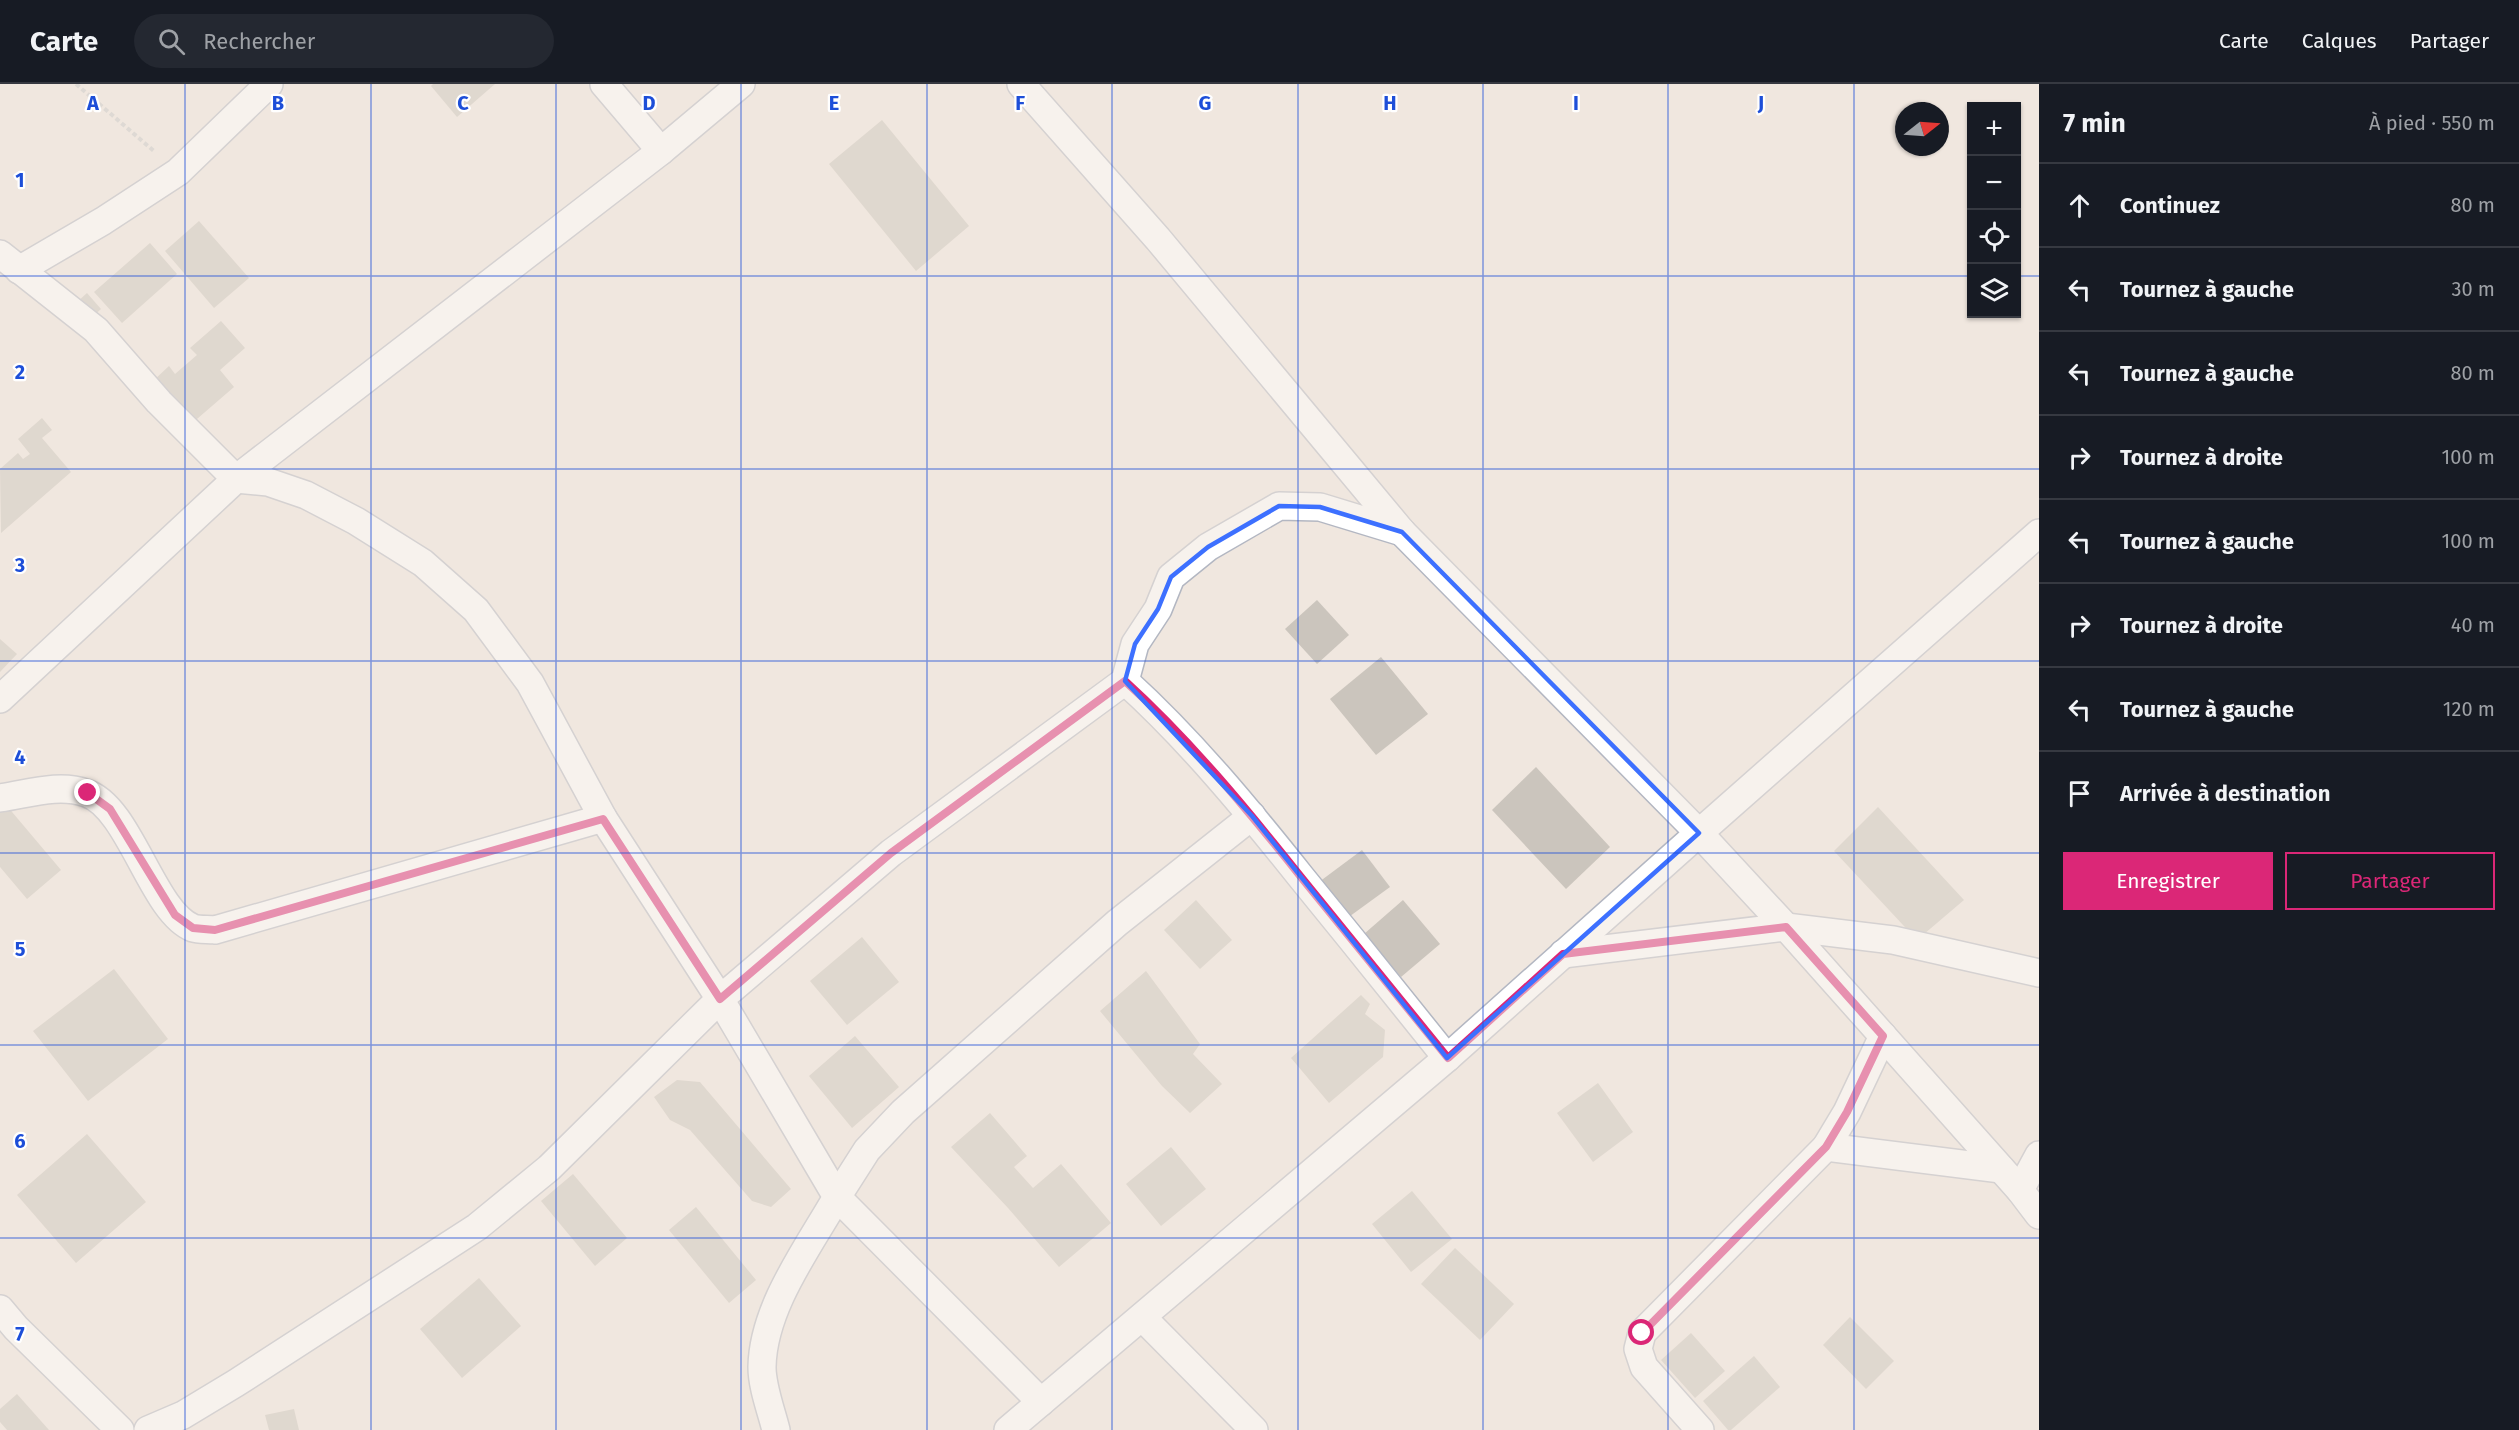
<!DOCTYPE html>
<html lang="fr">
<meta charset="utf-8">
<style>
body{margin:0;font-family:"Fira Sans",sans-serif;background:#242831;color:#f1f3f6}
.controls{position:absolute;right:18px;top:18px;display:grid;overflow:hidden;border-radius:0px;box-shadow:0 2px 4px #0004}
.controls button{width:54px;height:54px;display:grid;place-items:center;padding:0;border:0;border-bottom:2px solid #363941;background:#171b24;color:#f1f3f6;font:30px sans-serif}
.compass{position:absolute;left:1895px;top:18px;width:54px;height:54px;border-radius:50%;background:#171b24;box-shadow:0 2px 4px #0004;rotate:73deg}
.stop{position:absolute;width:18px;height:18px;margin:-14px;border:4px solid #db2777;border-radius:50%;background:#fff}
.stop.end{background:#db2777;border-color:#fff;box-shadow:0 2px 6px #0008}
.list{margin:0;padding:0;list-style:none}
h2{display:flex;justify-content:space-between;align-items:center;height:78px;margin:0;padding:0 24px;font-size:26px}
h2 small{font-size:20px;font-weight:400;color:#9ea1a6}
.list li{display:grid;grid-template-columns:39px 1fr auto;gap:18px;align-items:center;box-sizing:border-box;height:84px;padding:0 24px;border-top:2px solid #363941}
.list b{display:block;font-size:22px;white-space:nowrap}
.list em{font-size:20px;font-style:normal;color:#9ea1a6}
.actions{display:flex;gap:12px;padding:18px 24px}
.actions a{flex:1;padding:14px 0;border:2px solid #db2777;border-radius:0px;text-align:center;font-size:21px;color:#db2777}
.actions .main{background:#db2777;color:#fff}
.icon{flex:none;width:33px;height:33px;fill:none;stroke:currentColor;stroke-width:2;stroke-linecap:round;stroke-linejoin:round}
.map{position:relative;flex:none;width:2039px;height:1346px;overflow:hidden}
header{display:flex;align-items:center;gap:36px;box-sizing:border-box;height:84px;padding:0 30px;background:#171b24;border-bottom:2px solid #363941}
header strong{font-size:28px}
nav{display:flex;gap:33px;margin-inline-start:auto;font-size:21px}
.search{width:420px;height:54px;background:#242831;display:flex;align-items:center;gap:15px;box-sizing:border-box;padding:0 21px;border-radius:33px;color:#9ea1a6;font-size:22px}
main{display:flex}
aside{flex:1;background:#171b24}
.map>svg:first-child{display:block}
</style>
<header>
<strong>Carte</strong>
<div class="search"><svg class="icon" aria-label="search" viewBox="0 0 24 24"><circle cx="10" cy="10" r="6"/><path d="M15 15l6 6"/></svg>Rechercher</div>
<nav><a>Carte</a><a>Calques</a><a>Partager</a></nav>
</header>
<main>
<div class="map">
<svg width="2039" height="1346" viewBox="0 0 2039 1346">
<rect width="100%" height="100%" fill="#f0e7df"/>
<!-- building -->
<g fill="#cbc5bd">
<path d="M433,0h62l-38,33 -26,-31z"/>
<path d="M882,36l87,106 -53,45 -87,-107z"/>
<path d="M199,137l50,57 -35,30 -49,-57z"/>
<path d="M150,159l27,31 -55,49 -28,-31z"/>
<path d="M87,209l14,16 -11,10 -13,-17z"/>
<path d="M221,237l24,27 -25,22 14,17 -44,38 -37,-44 16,-15 6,8 22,-19 -7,-7z"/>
<path d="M42,334l10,12 -10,8 29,34 -70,61 -1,-64 18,-16 5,6 7,-5 -12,-15z"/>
<path d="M1317,516l32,35 -32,29 -32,-35z"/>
<path d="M0,555l17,15 -17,18z"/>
<path d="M1381,573l47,57 -52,41 -46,-56z"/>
<path d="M1536,683l74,80 -44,42 -74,-79z"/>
<path d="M7,722l54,64 -34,29 -27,-32v-55z"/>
<path d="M1878,723l86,93 -47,40 -83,-89z"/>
<path d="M1362,766l28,37 -44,32 -27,-37z"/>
<path d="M1196,816l36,40 -32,29 -36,-39z"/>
<path d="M1403,816l37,44 -39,33 -37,-43z"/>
<path d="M862,853l37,45 -52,43 -37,-44z"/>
<path d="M114,885l54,70 -80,62 -55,-70z"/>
<path d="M1146,887l54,73 -7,10 29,30 -32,29 -28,-27 -62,-75z"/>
<path d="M1361,911l9,9 -5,10 20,16 -2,27 -54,46 -38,-45z"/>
<path d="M855,952l44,51 -47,41 -43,-52z"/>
<path d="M677,996l23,2 91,107 -20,18 -19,-6 -62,-71 -20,-10 -16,-23z"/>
<path d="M1598,999l35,49 -40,30 -36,-49z"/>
<path d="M990,1029l37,43 -13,11 19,21 28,-24 50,59 -52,44 -51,-59 -57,-61z"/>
<path d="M87,1050l59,68 -70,61 -59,-68z"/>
<path d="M1171,1063l35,42 -45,37 -35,-42z"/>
<path d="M573,1090l54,64 -32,28 -54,-65z"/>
<path d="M1412,1107l40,48 -41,33 -39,-48z"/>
<path d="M696,1123l60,73 -27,23 -60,-73z"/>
<path d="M1455,1164l59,56 -34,36 -59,-56z"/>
<path d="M479,1194l42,48 -59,52 -42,-49z"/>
<path d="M1850,1233l44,44 -28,28 -43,-44z"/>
<path d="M1691,1249l34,38 -30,27 -34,-38z"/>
<path d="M1754,1272l26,31 -49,43h-3l-25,-29z"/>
<path d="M17,1310l32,36h-42l-7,-8v-13z"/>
<path d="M294,1325l5,21h-30l-4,-15z"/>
</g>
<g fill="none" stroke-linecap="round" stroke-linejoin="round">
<defs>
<g id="minor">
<path d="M604,0l57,67"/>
<path d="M1021,0l137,155 244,293 297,301 87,94 234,263 19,25"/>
<path d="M0,170l96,76 63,72 77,77 32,3 38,13 50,26 67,42 53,47 54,73 73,135 117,181 117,198c-29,51 -74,110 -75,170 0,20 9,43 14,63"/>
<path d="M19,186l84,-49 75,-49 91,-88"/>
<path d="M1125,597c65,59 121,127 176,196 49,60 98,121 146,181"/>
<path d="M0,615l236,-220 425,-328 80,-67"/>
<path d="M0,714c28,-4 59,-15 86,-5 44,14 66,119 107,135 6,2 16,1 22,2l388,-112"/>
<path d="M1563,870l223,-27 107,13 146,33"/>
<path d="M1826,1063l175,22"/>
<path d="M2020,1106l19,-35"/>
<path d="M0,1225l16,19 104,102"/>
<path d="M1142,1233l112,113"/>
<path d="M1041,1318l-204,-205 30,-47 36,-38 214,-189 135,-107"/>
<path d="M148,1346l35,-15 53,-32 241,-156 72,-59 171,-169 171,-146 234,-172 10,-37 23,-35 13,-32 37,-30 71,-41 41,1 82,25"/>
<path d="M1008,1346l439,-372 252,-225 340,-300"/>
<path d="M1700,1346l-56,-63 -6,-18 4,-16 184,-186 21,-35 36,-76"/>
</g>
</defs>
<!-- minor casing -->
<use href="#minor" stroke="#b3b7c2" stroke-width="30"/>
<!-- path -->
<path stroke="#c8c8c8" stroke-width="4" stroke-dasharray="4.5 3" stroke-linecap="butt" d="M76,0l79,68"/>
<!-- minor -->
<use href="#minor" stroke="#fff" stroke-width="27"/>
</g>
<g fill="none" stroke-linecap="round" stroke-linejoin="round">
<!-- route -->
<path stroke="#db2777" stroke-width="8" d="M88,709l22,16 65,106 18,13 22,2 388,-111 117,180 171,-146 234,-172c65,59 121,127 176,196 49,60 98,121 147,181l115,-104 223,-27 97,109 -36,76 -21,35 -184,186"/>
</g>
<!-- marked area -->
<path d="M0 0H2039V1346H0ZM1279,422l41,1 82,25 297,301 -252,225 -195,-242 -127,-135 10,-37 23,-35 13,-32 37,-30z" fill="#f0e7df" fill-opacity=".55" fill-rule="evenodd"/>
<path fill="none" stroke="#3d70ff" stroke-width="4.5" stroke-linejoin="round" d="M1279,422l41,1 82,25 297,301 -252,225 -195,-242 -127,-135 10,-37 23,-35 13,-32 37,-30z"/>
<!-- grid -->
<path fill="none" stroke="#1d4ed8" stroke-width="1.5" stroke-opacity="0.55" d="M185,0v1346M371,0v1346M556,0v1346M741,0v1346M927,0v1346M1112,0v1346M1298,0v1346M1483,0v1346M1668,0v1346M1854,0v1346M0,192h1972M2016,192h23M0,385h2039M0,577h2039M0,769h2039M0,961h2039M0,1154h2039"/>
<g font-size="20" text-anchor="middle" font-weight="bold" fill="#1d4ed8" stroke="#fff" stroke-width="4.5" stroke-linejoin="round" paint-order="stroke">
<text x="93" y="26">A</text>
<text x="278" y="26">B</text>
<text x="463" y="26">C</text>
<text x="649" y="26">D</text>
<text x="834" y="26">E</text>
<text x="1020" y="26">F</text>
<text x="1205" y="26">G</text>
<text x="1390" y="26">H</text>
<text x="1576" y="26">I</text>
<text x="1761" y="26">J</text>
<text x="20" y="103">1</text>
<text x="20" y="295">2</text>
<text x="20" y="488">3</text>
<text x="20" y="680">4</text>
<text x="20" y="872">5</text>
<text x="20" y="1064">6</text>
<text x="20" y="1257">7</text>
</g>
</svg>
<div class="controls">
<button>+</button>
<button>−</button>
<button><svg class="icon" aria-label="locate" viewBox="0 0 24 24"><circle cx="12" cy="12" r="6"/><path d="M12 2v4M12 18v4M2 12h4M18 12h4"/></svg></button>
<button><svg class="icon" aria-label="layers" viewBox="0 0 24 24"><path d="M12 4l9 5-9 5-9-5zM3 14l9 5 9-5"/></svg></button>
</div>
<svg class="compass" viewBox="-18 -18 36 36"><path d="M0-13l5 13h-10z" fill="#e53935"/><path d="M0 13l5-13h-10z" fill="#9ea1a6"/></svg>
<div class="stop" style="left:1642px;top:1249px"></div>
<div class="stop end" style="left:88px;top:709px"></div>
</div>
<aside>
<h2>7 min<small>À pied · 550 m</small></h2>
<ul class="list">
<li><svg class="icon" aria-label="ahead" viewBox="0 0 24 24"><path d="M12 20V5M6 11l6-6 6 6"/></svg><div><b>Continuez</b></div><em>80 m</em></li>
<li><svg class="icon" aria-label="left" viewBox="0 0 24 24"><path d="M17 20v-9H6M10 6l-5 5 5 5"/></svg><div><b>Tournez à gauche</b></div><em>30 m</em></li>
<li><svg class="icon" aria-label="left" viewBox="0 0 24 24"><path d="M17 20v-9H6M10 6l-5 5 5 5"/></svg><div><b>Tournez à gauche</b></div><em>80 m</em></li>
<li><svg class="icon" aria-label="right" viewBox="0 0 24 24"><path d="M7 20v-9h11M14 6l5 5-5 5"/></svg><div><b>Tournez à droite</b></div><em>100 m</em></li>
<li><svg class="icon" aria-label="left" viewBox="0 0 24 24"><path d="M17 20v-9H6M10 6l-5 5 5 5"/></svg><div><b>Tournez à gauche</b></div><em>100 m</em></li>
<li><svg class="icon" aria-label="right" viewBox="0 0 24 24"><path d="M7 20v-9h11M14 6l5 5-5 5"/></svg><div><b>Tournez à droite</b></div><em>40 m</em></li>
<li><svg class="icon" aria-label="left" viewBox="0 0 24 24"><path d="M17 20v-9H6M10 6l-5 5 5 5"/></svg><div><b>Tournez à gauche</b></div><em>120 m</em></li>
<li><svg class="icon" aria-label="arrive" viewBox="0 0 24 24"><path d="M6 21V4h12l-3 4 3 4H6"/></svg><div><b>Arrivée à destination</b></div></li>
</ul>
<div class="actions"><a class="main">Enregistrer</a><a>Partager</a></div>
</aside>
</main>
